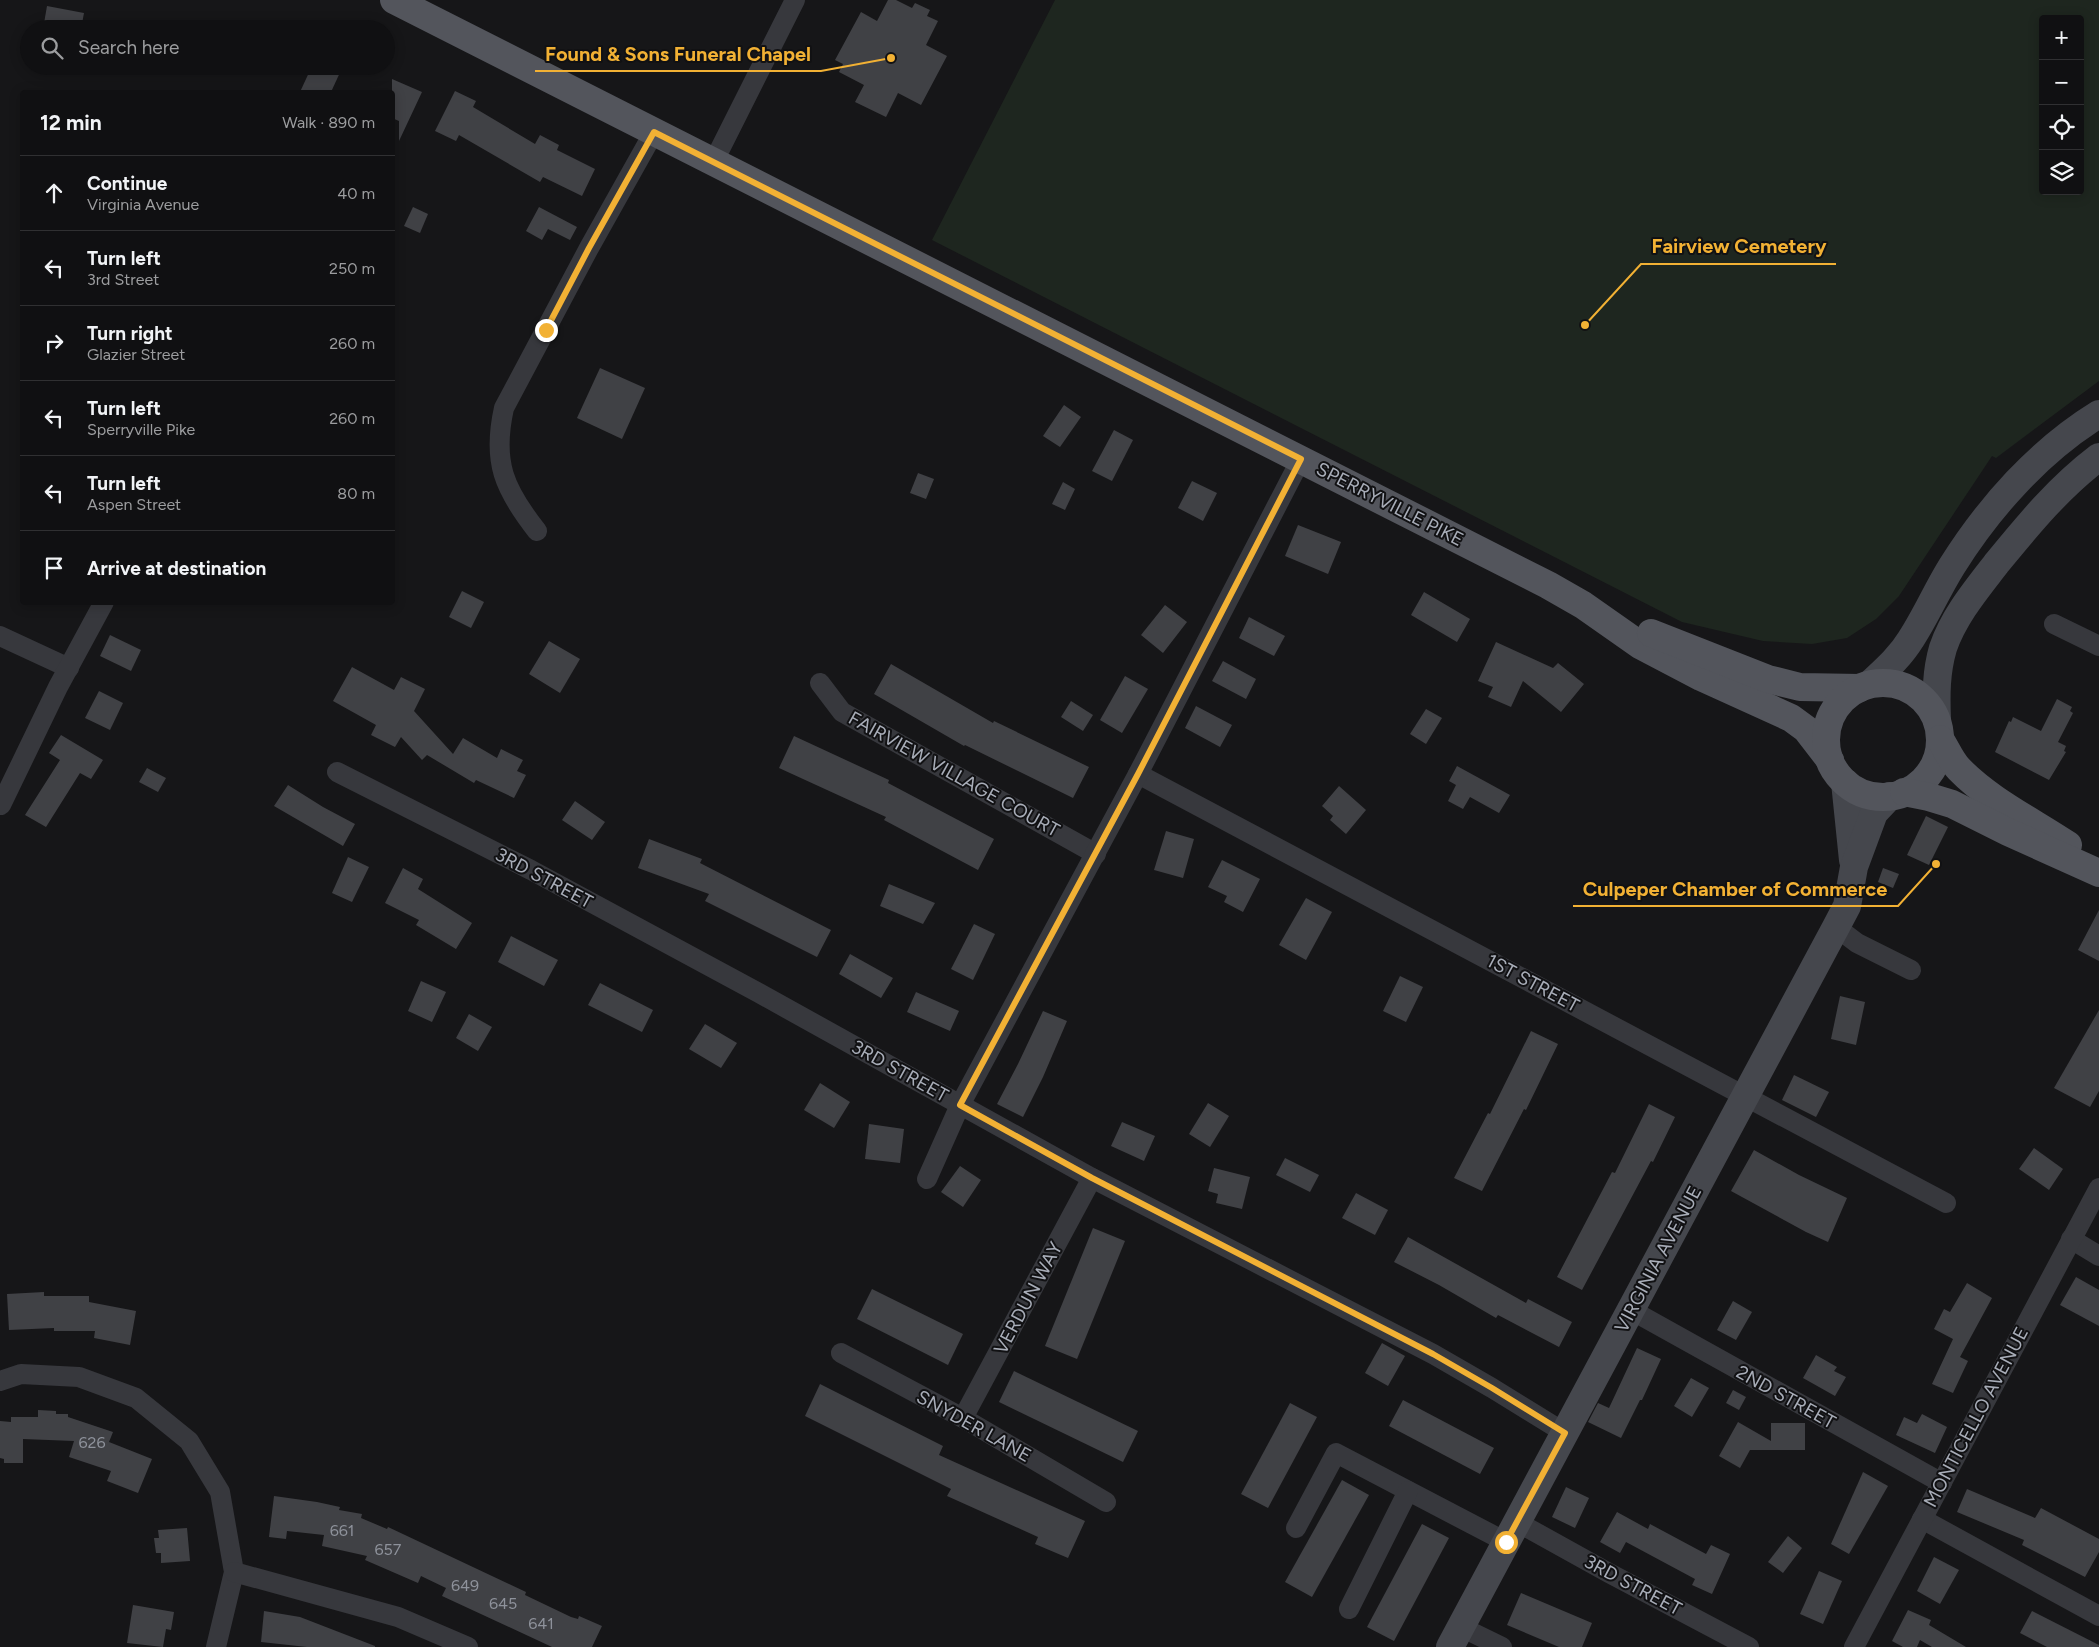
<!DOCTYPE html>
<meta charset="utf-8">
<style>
body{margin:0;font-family:Figtree,sans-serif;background:#19191b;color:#f1f3f6}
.controls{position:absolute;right:15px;top:15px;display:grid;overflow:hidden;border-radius:5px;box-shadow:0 2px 12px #0003}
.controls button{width:45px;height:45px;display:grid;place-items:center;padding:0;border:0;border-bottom:1px solid #303032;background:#101012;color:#f1f3f6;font:25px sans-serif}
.stop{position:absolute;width:15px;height:15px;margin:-11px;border:4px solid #f2b134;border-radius:50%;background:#fff}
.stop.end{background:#f2b134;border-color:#fff;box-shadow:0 1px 5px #0008}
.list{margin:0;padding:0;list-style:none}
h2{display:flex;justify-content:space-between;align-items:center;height:65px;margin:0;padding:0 20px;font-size:21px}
h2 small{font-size:16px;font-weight:400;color:#9c9d9f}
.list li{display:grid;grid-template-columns:32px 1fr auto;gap:15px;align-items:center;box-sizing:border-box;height:75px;padding:0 20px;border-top:1px solid #303032}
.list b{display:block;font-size:19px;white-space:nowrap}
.list p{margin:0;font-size:16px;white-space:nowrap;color:#9c9d9f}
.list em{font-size:16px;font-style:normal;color:#9c9d9f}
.icon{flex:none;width:28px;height:28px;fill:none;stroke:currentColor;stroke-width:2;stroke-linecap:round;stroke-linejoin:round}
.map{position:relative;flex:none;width:2099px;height:1647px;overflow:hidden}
.search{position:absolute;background:#101012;box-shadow:0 2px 12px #0003;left:20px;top:20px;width:375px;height:55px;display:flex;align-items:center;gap:12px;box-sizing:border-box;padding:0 18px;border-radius:28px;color:#9c9d9f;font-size:19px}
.panel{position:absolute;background:#101012;box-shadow:0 2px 12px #0003;left:20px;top:90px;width:375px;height:515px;border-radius:5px}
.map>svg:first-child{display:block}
</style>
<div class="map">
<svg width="2099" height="1647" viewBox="0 0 2099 1647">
<rect width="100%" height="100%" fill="#161618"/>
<!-- green -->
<path fill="#1e261f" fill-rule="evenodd" d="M1055,0h1044v381l-103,77 -4,-2 -93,140 -23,23 -29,19 -35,6 -49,-3 -81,-19 -750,-382zM2043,19h37v172h-37z"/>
<!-- building -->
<g fill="#404145">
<path d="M888,0h8l16,8 3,-5 15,7 -3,6 11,5 -12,24 21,11 -26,49 -23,-12 -12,24 -31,-15 9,-17 -25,-13 4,-8 -8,-4 26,-48 16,9z"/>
<path d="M47,6l37,7 -3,16h-38z"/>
<path d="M312,66h31l-12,26h-31z"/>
<path d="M392,79l30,13 -23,49v-20l-7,-3z"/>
<path d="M455,91l21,10 -3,6 62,37 5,-9 19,10 -2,5 38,19 -13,27 -39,-19 -3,5 -81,-47 -3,6 -21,-10z"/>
<path d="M413,207l15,7 -8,19 -16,-7z"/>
<path d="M539,207l38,20 -7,13 -22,-11 -6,11 -16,-9z"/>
<path d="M600,368l45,20 -23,51 -45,-21z"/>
<path d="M1064,405l17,12 -21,30 -17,-11z"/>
<path d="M1114,430l19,10 -21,41 -20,-10z"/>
<path d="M918,473l16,6 -8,20 -16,-6z"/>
<path d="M1192,481l25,12 -14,28 -25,-13z"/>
<path d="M1063,482l12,7 -10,21 -13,-6z"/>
<path d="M1298,525l43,17 -13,32 -43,-18z"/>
<path d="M462,591l22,11 -13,26 -22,-11z"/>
<path d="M1424,592l46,27 -13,23 -46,-27z"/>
<path d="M1165,605l22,17 -24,31 -22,-18z"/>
<path d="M1249,617l36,19 -11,20 -35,-18z"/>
<path d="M110,635l31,15 -10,21 -31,-15z"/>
<path d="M549,641l31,18 -20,34 -31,-19z"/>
<path d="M1496,642l57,26 5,-5 26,21 -23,28 -38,-31 -12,26 -23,-10 5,-10 -15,-6z"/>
<path d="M1223,661l33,18 -10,20 -34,-18z"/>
<path d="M891,664l102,59 1,-2 95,46 -16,31 -108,-53 -1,1 -90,-52z"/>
<path d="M352,667l42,23 7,-13 24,12 -11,22 39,43 10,-16 34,20 4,-9 22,11 -6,11 9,4 -12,23 -38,-18 -2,3 -47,-28 -5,5 -21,-23 -6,10 -24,-12 5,-10 -43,-24z"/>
<path d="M1125,676l23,13 -26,44 -22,-13z"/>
<path d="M99,691l24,12 -13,27 -25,-12z"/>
<path d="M2057,699l15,8 -2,4 3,2 -15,29 8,4 -2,5 2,1 -17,28 -54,-28 14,-31 2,1 2,-5 28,14z"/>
<path d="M1071,701l22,14 -10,16 -22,-14z"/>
<path d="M1196,706l36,19 -12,22 -35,-19z"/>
<path d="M1426,709l16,9 -16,26 -16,-10z"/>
<path d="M61,735l42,25 -12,19 -11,-6 -34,54 -21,-12 35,-55 -11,-7z"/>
<path d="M794,736l95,44 -1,3 106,56 -16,31 -94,-50 2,-3 -107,-49z"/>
<path d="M1457,766l53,29 -11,18 -29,-16 -7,12 -15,-8 8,-16 -7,-4z"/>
<path d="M147,768l19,10 -8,14 -19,-10z"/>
<path d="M288,785l35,22 32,17 -12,22 -69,-40z"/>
<path d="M1339,786l27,24 -20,24 -16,-14 3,-4 -11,-10z"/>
<path d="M575,801l30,21 -13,18 -30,-20z"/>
<path d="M1926,816l22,11 -19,38 -22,-10z"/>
<path d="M1166,831l28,8 -11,39 -29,-8z"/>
<path d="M649,839l53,20 -2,4 131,67 -14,27 -112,-56 4,-7 -71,-26z"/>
<path d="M348,857l21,10 -17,35 -20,-9z"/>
<path d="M1222,860l38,19 -17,33 -19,-10 3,-6 -19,-9z"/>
<path d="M403,868l20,11 -5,10 54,34 -16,26 -40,-24 3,-5 -34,-17z"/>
<path d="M1883,868l16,6 -6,14 -15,-6z"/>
<path d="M889,884l46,19 -12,21 -43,-18z"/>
<path d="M1306,898l26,14 -26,48 -27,-15z"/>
<path d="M2099,910v51l-21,-11z"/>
<path d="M974,924l21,10 -22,46 -22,-11z"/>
<path d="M511,936l47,24 -14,26 -46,-24z"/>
<path d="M850,954l43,24 -12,20 -42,-24z"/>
<path d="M1400,976l23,11 -17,35 -23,-11z"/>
<path d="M421,981l25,11 -14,30 -24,-11z"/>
<path d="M600,983l53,27 -11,22 -54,-27z"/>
<path d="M916,992l43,19 -9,20 -43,-19z"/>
<path d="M1840,996l25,6 -9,43 -25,-6z"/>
<path d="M2099,1010v81l-9,16 -36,-19z"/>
<path d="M1043,1011l24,10 -24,56 -20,40 -26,-13 21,-40z"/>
<path d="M469,1014l23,13 -14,24 -22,-13z"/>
<path d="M705,1024l32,19 -16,25 -32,-19z"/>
<path d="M1531,1031l27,13 -32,66 -2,-1 -42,82 -28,-13 34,-65 2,1z"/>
<path d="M1794,1075l35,17 -13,25 -34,-17z"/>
<path d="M820,1083l30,19 -16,26 -30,-18z"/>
<path d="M1208,1103l21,13 -19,31 -21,-13z"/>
<path d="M1649,1104l26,13 -22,45 -2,-1 -69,129 -25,-13 55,-105 3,1z"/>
<path d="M1122,1122l33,14 -11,25 -33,-15z"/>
<path d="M869,1124l35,5 -4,34 -35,-4z"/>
<path d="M2034,1148l29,21 -14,21 -30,-21z"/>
<path d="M1754,1150l45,25 48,23 -19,44 -22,-10 -75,-41z"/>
<path d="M1285,1158l34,17 -9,17 -34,-17z"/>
<path d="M960,1166l21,14 -18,27 -22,-15z"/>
<path d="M1214,1168l36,9 -8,32 -26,-6 2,-9 -10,-3z"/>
<path d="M1356,1193l32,17 -13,25 -33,-17z"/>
<path d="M1093,1228l32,13 -48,118 -32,-13z"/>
<path d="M1408,1237l118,66 2,-4 44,23 -13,25 -61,-32 -2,3 -57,-33 -45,-23z"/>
<path d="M2076,1277l23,13v36l-39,-21z"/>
<path d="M1967,1283l25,15 -32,59 8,4 -15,32 -21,-9 21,-45 -19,-10 10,-20 6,3z"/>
<path d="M872,1289l91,45 -15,31 -91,-46z"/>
<path d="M44,1292v4h45v6l47,9 -6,34 -36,-7 1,-7h-41v-3l-45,2 -2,-36z"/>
<path d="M1733,1301l19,11 -16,28 -19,-10z"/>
<path d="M1382,1343l23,13 -17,30 -23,-13z"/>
<path d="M1637,1348l24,11 -19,41h-2l-19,38 -33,-16 10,-19 11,5z"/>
<path d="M1816,1355l21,12 -3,4 12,6 -11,19 -32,-18z"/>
<path d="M1014,1371l124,60 -15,31 -124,-60z"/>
<path d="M1691,1378l18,10 -17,29 -18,-11z"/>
<path d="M820,1384l123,62 -4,9 146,66 -17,37 -33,-14 3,-7 -91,-41 4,-7 -146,-73z"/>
<path d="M1733,1390l13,7 -7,13 -13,-7z"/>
<path d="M1403,1400l91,48 -14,26 -91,-48z"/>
<path d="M1290,1403l27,14 -49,91 -27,-14z"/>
<path d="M38,1410l18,1v3h12v3l45,15 -4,10 43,17 -14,34 -31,-12 4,-10 -42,-14 5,-16 -51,-2v24h-19v-4l-4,-1v-37l11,1v-5h27z"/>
<path d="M1922,1414l25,13 -12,26 -39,-18 8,-18 13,6z"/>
<path d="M1738,1422l33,19v-18h34v27h-55l-10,18 -21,-12z"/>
<path d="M1863,1472l25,14 -39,68 -18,-10z"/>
<path d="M1342,1480l27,15 -57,102 -27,-15z"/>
<path d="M1566,1487l23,11 -14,30 -23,-11z"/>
<path d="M1967,1489l68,29 6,-10 58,31v13l-14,25 -63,-32 2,-5 -67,-28z"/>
<path d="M274,1496l43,6 23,5 -1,3 23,4 -1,4 26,11 1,-2 138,65 -1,3 46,22 7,2 1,-3 23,10 -10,21h-40l-110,-51 4,-8 -25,-12 -3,7 -53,-23 2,-4 -45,-10 2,-11 -37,-4 -1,8 -17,-2z"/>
<path d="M1617,1512l31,17 2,-5 56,30 5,-9 19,9 -18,40 -20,-9 3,-6 -69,-37 -6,11 -20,-11z"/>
<path d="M1422,1524l27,14 -55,103 -27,-14z"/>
<path d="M187,1528l3,33 -29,2v-10h-5l-2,-15h5l-1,-8z"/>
<path d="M1788,1536l14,12 -19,25 -15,-11z"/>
<path d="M1934,1557l25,13 -19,34 -23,-13z"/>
<path d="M1819,1571l23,10 -19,43 -23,-10z"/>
<path d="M1521,1593l71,30 -10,24h-23l-52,-22z"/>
<path d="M133,1605l41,7 -3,18 -5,-1 -3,18 -36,-4z"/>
<path d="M1908,1610l23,10 -2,5 37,22h-34l-12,-7 -3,7h-14l-11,-6z"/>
<path d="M264,1611l36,6 75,29v1h-68l-46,-5z"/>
<path d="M2032,1611l67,34v2h-52l-27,-14z"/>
</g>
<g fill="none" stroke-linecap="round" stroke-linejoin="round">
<!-- street -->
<g stroke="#37383d" stroke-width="20">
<path d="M714,161l81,-161"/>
<path d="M537,531c-33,-42 -45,-69 -33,-123l85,-160 65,-116"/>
<path d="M2054,624l45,22"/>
<path d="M0,636l69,32"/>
<path d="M820,683l22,29 254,142"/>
<path d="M337,772l194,98 228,123 333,185 341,176 59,34 73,45"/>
<path d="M1138,774l808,429"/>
<path d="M1,805l57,-118 46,-85"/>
<path d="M1836,927l21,16 54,27"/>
<path d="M927,1179l33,-74 178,-331 163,-315"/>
<path d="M2071,1239l28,17"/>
<path d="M1631,1310l311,173"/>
<path d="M841,1353l122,65 143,84"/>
<path d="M0,1381l21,-7 58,3 57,21 53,43 31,51 14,80 -18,75"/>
<path d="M963,1418l129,-240"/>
<path d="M1922,1519l177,97"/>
<path d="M1517,1522l92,51 140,74"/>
<path d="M1296,1528l40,-75 170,89"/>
<path d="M234,1572l164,45 70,30"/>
<path d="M1349,1609l59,-118"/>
<path d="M1461,1627l41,20"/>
<path d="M1854,1647l245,-459"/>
</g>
<!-- secondary -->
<g stroke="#45474d" stroke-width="28">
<path d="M1870,684c15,-14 30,-27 41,-45 15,-23 26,-49 41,-73 37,-59 87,-115 147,-152"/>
<path d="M1937,720c-1,-25 -1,-48 6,-72 11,-32 33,-58 53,-84 32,-39 62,-76 103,-107"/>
<path d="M1845,782l8,78"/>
<path d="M1450,1647l386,-720 11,-21 7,-39 20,-54 16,-17"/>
</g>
<!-- primary -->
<g stroke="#53555c" stroke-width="28">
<path d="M394,0l1154,585 35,20 57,40 61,32 90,41 15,11 24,31"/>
<path d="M1651,633l117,46 32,8 60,1"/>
<circle cx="1883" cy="740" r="57"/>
<path d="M1940,739c6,9 11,22 19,30 30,31 73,52 109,76"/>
<path d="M1904,792l25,5 23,7 56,28 91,41"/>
</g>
</g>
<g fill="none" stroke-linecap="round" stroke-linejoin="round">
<!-- route -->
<path stroke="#f2b134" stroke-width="6" d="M546,330l43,-82 65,-116 647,327 -163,315 -178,331 132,73 341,176 59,34 73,45 -59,109"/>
</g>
<g text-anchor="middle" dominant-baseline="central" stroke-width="4" stroke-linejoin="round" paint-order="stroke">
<!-- number labels -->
<g font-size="16" fill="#8e929b">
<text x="92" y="1442">626</text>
<text x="342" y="1530">661</text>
<text x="388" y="1549">657</text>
<text x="465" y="1585">649</text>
<text x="503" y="1603">645</text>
<text x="541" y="1623">641</text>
</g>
<!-- street labels -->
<g font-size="19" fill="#a8adb8" stroke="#111113">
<text transform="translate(1390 504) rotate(27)">SPERRYVILLE PIKE</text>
<text transform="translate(954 774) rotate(29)">FAIRVIEW VILLAGE COURT</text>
<text transform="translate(544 878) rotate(28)">3RD STREET</text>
<text transform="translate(1533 983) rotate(28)">1ST STREET</text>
<text transform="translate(900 1071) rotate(29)">3RD STREET</text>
<text transform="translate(1658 1259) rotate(-62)">VIRGINIA AVENUE</text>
<text transform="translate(1028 1298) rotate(-62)">VERDUN WAY</text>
<text transform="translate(1786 1397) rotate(29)">2ND STREET</text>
<text transform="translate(1976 1417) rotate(-62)">MONTICELLO AVENUE</text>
<text transform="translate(974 1426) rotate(29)">SNYDER LANE</text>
<text transform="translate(1633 1585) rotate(28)">3RD STREET</text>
</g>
</g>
<!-- callouts -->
<path fill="none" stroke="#f2b134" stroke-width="2" d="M891 58L821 71H535M1585 325L1641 264H1836M1936 864L1898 906H1573"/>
<g fill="#f2b134" stroke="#111113" stroke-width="2">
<circle cx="891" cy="58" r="5"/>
<circle cx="1585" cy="325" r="5"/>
<circle cx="1936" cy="864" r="5"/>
</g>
<g font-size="20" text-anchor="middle" font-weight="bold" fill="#f2b134" stroke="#111113" stroke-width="4" stroke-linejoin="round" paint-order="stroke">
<text x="678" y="61">Found &amp; Sons Funeral Chapel</text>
<text x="1739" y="253">Fairview Cemetery</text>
<text x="1735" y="896">Culpeper Chamber of Commerce</text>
</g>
</svg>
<div class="controls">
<button>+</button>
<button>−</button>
<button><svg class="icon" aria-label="locate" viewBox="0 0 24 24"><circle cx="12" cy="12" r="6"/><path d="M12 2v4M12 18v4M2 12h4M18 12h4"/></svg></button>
<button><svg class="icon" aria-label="layers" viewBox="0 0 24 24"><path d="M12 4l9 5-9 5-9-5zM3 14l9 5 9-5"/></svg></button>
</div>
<div class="stop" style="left:1506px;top:1542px"></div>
<div class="stop end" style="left:546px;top:330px"></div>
<div class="search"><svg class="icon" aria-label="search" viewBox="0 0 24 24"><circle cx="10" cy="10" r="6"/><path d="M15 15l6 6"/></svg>Search here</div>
<section class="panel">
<h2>12 min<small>Walk · 890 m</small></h2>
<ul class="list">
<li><svg class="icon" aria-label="ahead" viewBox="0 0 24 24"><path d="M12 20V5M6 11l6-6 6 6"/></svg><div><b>Continue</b><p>Virginia Avenue</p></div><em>40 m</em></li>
<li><svg class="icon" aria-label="left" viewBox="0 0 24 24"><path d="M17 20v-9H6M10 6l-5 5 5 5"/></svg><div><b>Turn left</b><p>3rd Street</p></div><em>250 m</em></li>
<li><svg class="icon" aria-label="right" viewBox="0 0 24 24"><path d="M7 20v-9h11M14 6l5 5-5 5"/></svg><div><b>Turn right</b><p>Glazier Street</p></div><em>260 m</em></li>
<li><svg class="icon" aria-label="left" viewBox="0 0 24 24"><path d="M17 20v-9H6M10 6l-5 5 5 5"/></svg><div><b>Turn left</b><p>Sperryville Pike</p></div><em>260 m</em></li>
<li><svg class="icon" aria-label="left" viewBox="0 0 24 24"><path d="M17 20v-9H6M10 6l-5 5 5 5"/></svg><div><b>Turn left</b><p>Aspen Street</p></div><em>80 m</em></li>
<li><svg class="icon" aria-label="arrive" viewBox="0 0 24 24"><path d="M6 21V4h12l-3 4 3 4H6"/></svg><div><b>Arrive at destination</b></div></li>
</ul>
</section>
</div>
